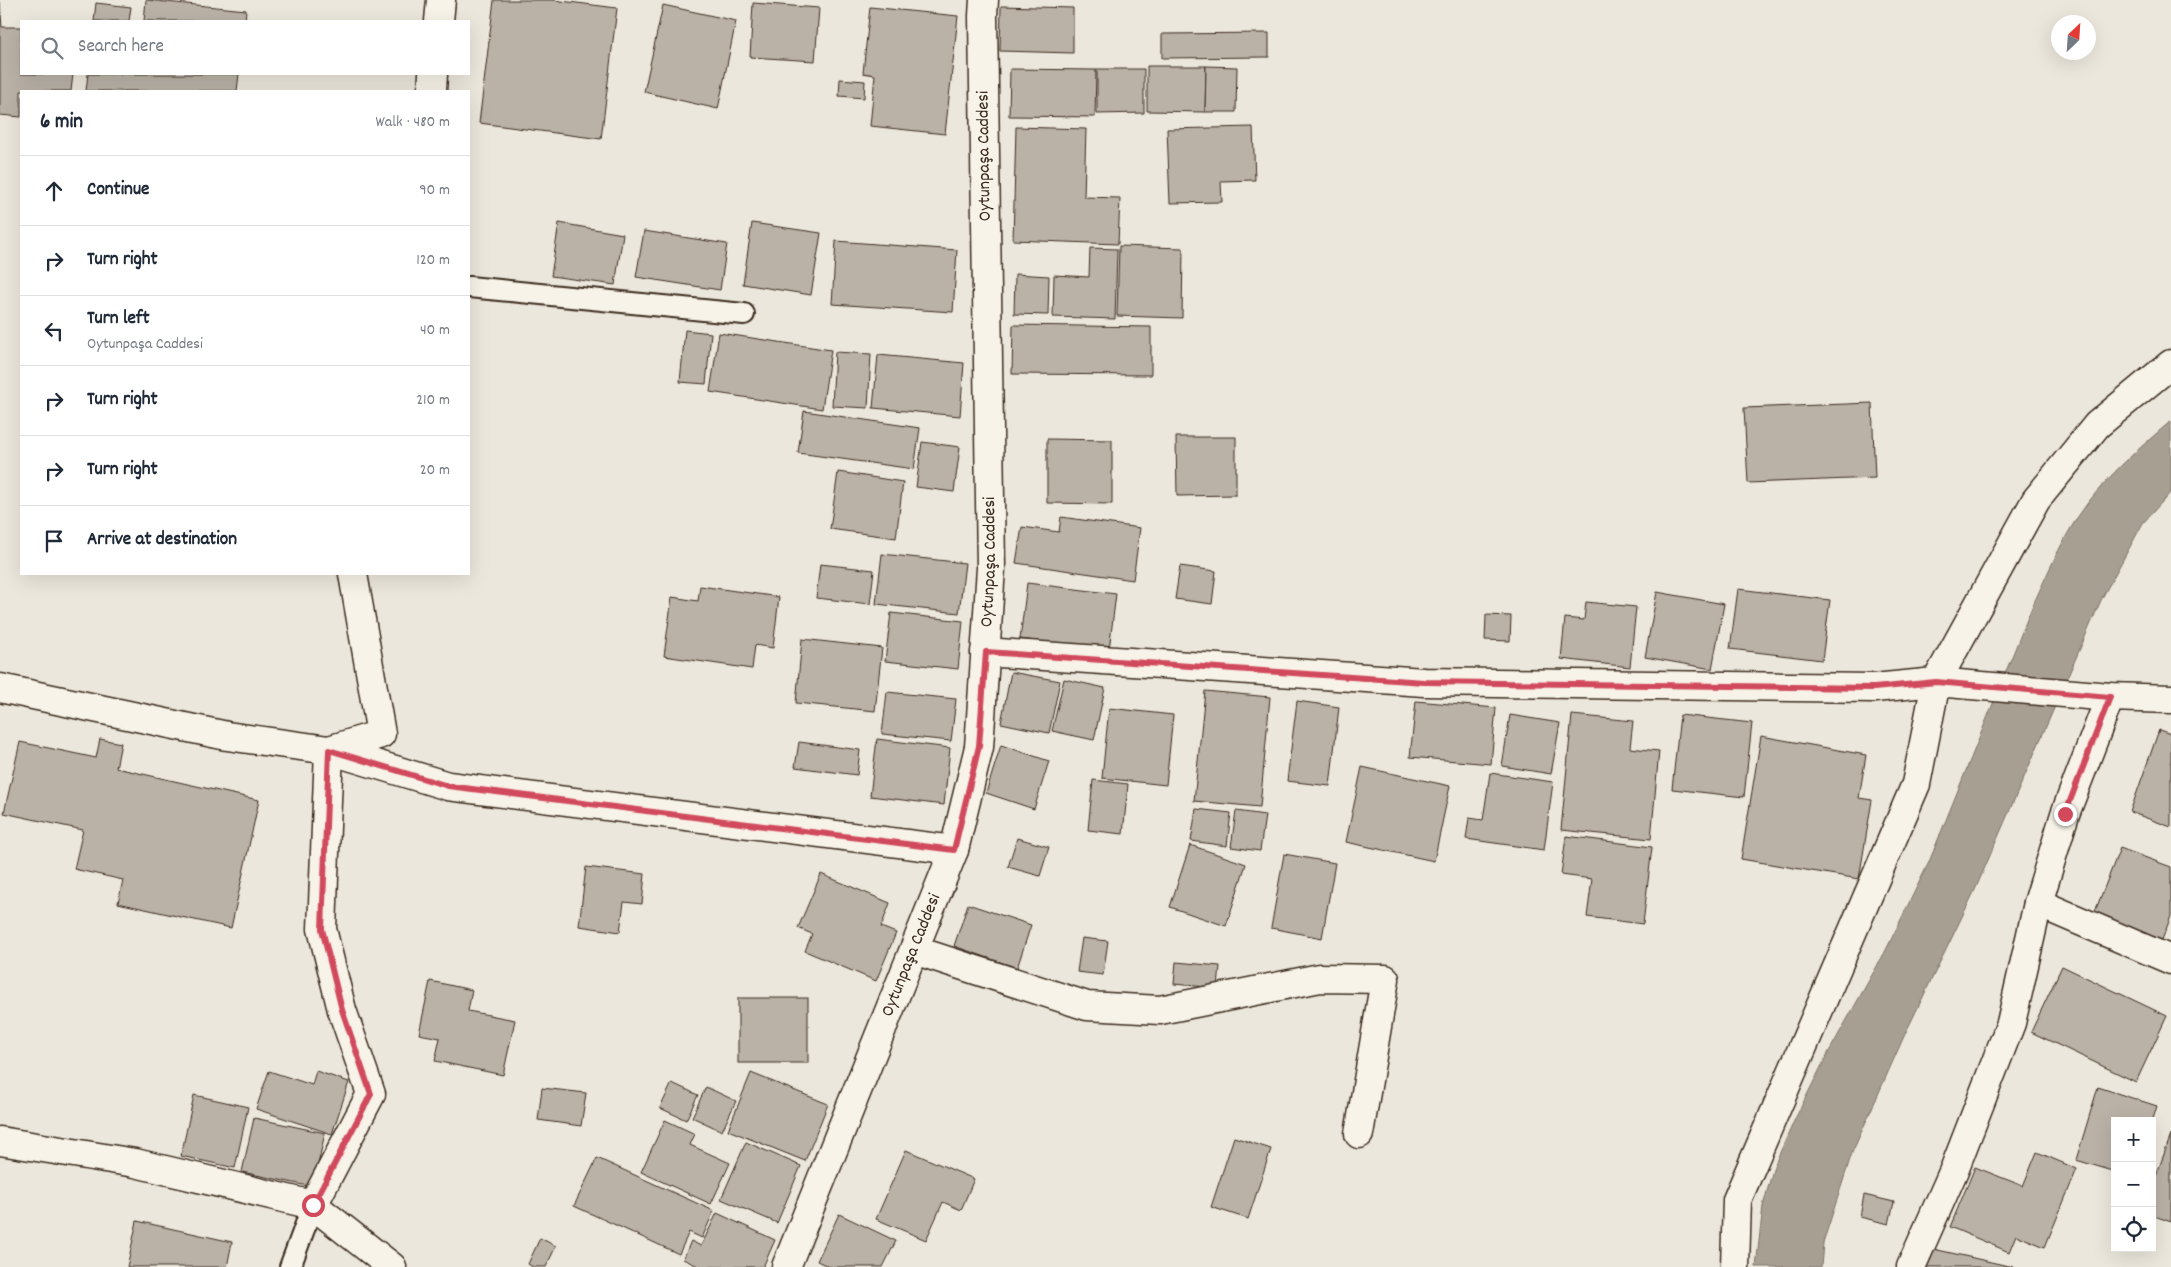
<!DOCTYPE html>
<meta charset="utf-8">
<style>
body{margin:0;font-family:Dekko,sans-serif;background:#f6f6f7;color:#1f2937}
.controls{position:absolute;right:15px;bottom:15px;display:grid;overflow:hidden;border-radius:0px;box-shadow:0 5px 20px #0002}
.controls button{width:45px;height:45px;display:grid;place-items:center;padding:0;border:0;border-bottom:1px solid #e0e1e3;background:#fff;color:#1f2937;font:25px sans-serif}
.compass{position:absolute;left:2051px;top:15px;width:45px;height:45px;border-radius:50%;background:#fff;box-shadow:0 5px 20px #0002;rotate:25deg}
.stop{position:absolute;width:15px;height:15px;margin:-11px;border:4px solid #d1495b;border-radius:50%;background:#fff}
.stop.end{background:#d1495b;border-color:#fff;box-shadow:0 1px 5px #0008}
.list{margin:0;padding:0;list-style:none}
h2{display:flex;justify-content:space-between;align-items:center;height:65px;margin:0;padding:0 20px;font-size:21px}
h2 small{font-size:16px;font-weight:400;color:#747a83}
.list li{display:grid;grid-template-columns:32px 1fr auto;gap:15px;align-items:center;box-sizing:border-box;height:70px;padding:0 20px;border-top:1px solid #e0e1e3}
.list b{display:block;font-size:19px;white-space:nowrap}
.list p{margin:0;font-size:16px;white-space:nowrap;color:#747a83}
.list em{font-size:16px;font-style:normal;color:#747a83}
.icon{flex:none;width:28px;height:28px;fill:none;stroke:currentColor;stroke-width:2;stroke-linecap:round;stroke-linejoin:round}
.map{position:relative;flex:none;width:2171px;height:1267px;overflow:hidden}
.search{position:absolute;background:#fff;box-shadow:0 5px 20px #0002;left:20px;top:20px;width:450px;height:55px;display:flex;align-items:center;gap:12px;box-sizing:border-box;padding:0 18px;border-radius:0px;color:#747a83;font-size:19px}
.panel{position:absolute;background:#fff;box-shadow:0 5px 20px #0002;left:20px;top:90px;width:450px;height:485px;border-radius:0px}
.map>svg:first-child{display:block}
</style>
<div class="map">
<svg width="2171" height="1267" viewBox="0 0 2171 1267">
<rect width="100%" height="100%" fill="#ece7dc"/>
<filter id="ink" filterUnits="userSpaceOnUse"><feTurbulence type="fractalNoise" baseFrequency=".02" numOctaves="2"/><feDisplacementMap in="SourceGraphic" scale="10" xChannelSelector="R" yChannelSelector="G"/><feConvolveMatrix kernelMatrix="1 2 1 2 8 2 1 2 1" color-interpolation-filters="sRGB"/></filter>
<g filter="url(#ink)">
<!-- water -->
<path fill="#a89f93" stroke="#7c7064" d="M2171,421v71l-28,31 -41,75 -127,292 -70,144 -53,119 -29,90 -2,24h-65l7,-61 11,-40 21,-47 31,-62 60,-107 43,-88 103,-255c14,-30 27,-61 45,-89 25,-38 60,-68 94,-97z"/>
<!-- building -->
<g fill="#bab2a7" stroke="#3b2a1e">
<path d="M146,0l100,10 -1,11h-101z"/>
<path d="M494,0h59l64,8 -16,131 -122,-16z"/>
<path d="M0,2l2,25h19v47h52l-2,17h-50v26l-21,-2z"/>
<path d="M96,3l35,4 -2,14h-35z"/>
<path d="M753,3l66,5 -4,53 -65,-4z"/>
<path d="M663,5l73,16 -18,88 -74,-17z"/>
<path d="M1001,6l72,2v45l-73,-2z"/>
<path d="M870,7l88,9 -13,118 -75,-8 5,-51 -12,-2z"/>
<path d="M1269,33v24l-107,1v-24z"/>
<path d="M1147,66h59l-1,46 -58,-1z"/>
<path d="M1206,66l31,1 -1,45h-31z"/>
<path d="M1010,69l86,1 -1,47 -86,-1z"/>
<path d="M1097,69h47v44l-47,1z"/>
<path d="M88,74h151l-2,17h-151z"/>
<path d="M840,79l25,2 -1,17 -25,-2z"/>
<path d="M1016,127l70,2 -2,68 36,1 -2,46 -105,-4z"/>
<path d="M1253,127l2,53 -34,1 1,21 -52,1 -3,-74z"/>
<path d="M559,223l64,11 -8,51 -64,-9z"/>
<path d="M752,223l69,10 -10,62 -68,-11z"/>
<path d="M644,231l83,13 -7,46 -84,-13z"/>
<path d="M836,241l121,9 -4,62 -121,-8z"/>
<path d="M1119,246l64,2 -1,70 -65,-2z"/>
<path d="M1090,248l27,1 -2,70 -62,-2 1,-42 35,2z"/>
<path d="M1015,274l34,2 -1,39 -34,-1z"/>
<path d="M1013,325l138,2v48l-139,-1z"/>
<path d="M685,330l26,3 -5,51 -26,-2z"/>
<path d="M719,333l112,17 -9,59 -112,-17z"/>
<path d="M835,352l36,2 -3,54 -36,-2z"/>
<path d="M878,355l86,8 -4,53 -87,-8z"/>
<path d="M1872,403l3,75 -127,5 -4,-75z"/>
<path d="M804,411l116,17 -6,41 -116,-16z"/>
<path d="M1176,437h60v58l-59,1z"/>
<path d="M1047,439l65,1v64l-65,-1z"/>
<path d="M922,442l38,5 -6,45 -38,-5z"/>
<path d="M838,472l65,10 -7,56 -66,-9z"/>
<path d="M1061,517l79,11 -7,52 -117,-17 6,-36 37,5z"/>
<path d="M882,554l83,9 -6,50 -83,-9z"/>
<path d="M820,564l54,6 -4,34 -54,-6z"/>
<path d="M1180,566l36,5 -4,33 -37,-5z"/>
<path d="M1027,583l89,11 -7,56 -89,-11z"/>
<path d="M700,586l79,11 -6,51 -18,-3 -3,24 -88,-13 8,-59 26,4z"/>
<path d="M1738,589l92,11 -8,60 -92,-11z"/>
<path d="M1657,592l67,12 -12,65 -67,-12z"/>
<path d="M1586,602l50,5 -6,60 -69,-8 4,-41 19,2z"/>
<path d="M891,613l72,8 -5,48 -73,-8z"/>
<path d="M1486,615l25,1 -1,25 -25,-1z"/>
<path d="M802,639l80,9 -7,63 -79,-8z"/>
<path d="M1011,672l49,9 -11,52 -48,-10z"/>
<path d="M1064,679l41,9 -11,52 -42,-9z"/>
<path d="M1205,691l65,6 -10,110 -66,-6z"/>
<path d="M887,692l69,7 -5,42 -69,-7z"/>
<path d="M1297,701l42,6 -9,79 -43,-5z"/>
<path d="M1416,701l80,7 -5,56 -81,-7z"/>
<path d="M1109,708l64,7 -7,70 -64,-7z"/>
<path d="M1510,715l50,8 -9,51 -49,-8z"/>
<path d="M1572,715l61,6 -3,27 29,3 -8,88 -90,-9z"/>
<path d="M1680,715l72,8 -8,74 -72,-8z"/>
<path d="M2159,730l12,4v93l-41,-15z"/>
<path d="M1761,736l105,19 -7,43 13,2 -13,79 -118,-20z"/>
<path d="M100,739l21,4 -5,25 143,32 -28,128 -113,-25 5,-23 -49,-11 9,-39 -79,-17 16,-71 76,16z"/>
<path d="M877,739l73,9 -6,57 -74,-9z"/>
<path d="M799,742l61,8 -3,25 -62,-8z"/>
<path d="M1001,745l48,16 -15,48 -48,-16z"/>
<path d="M1362,767l88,19 -16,75 -88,-19z"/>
<path d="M1490,773l63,9 -9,68 -78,-11 3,-21 14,2z"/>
<path d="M1093,780l35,4 -5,50 -35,-4z"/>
<path d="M1196,809l35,4 -4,33 -36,-5z"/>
<path d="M1236,811l29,4 -5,36 -29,-4z"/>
<path d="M1566,836l86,11 -9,77 -56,-7 5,-38 -31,-4z"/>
<path d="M1017,838l32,9 -9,29 -32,-9z"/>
<path d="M1190,845l56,19 -20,62 -56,-19z"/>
<path d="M2120,848l51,19v49l-9,24 -68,-26z"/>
<path d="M1284,854l51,9 -13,75 -51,-10z"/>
<path d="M586,867l59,7 -3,30 -18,-2 -4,30 -41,-6z"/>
<path d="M821,874l69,29 -9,24 15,6 -20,48 -71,-30 7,-17 -14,-6z"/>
<path d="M968,904l63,21 -14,43 -63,-22z"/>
<path d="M1082,938l26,3 -5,34 -26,-3z"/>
<path d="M1176,962l44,4 -2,22 -44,-4z"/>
<path d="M2062,966l105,50 -31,66 -105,-50z"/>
<path d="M430,981l42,9 -4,21 47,9 -12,55 -68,-14 5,-23 -21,-4z"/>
<rect x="738" y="998" width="70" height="65"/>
<path d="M269,1071l43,14 4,-14 33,11 -17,52 -76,-25z"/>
<path d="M751,1073l77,31 -23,57 -77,-31z"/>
<path d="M672,1083l26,12 -12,25 -26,-12z"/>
<path d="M706,1087l30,14 -14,30 -30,-14z"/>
<path d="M2098,1087l59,19 -5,16 -37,-1 -2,50 -37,-11z"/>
<path d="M542,1088l44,5 -5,33 -43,-6z"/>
<path d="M194,1095l54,12 -13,61 -54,-12z"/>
<path d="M254,1118l71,15 -12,54 -71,-15z"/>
<path d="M665,1120l30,14 -5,11 40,18 -19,41 -70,-32z"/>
<path d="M2171,1135v87l-19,-7v-28z"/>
<path d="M1234,1137l37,12 -23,70 -37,-12z"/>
<path d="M746,1142l55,24 -24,57 -56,-24z"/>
<path d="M906,1150l68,29 -13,31 -18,-8 -17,38 -50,-21z"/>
<path d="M2037,1152l40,17 -32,78 -29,-12 -7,17 -59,-25 25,-60 48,19z"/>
<path d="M597,1158l117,53 -12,27 -13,-6 -10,22 -105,-48z"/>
<path d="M1864,1195l30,7 -5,22 -29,-7z"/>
<path d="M717,1213l58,27 -12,27h-63l-17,-8 8,-18 10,5z"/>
<path d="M839,1214l57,27 -13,26h-53l-13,-6z"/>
<path d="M137,1221l95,21 -5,25h-100z"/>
<path d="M540,1238l16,8 -10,21h-13l-5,-3z"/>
<path d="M1929,1248l84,19h-88z"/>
</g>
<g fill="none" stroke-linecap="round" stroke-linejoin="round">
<defs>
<g id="service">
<path d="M469,287l275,27"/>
<path d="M290,1267l23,-62"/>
</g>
<g id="minor">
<path d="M439,21l2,-21"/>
<path d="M432,91l1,-17"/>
<path d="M985,652l439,30 450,6 62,-6 174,15 61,2"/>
<path d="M0,688l227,48 102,14 119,36 506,64"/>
<path d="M2038,903l133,57"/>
<path d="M914,950l173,56 73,4 160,-32 65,1 -26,155"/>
<path d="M0,1141l135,22 178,42 79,62"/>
<path d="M313,1205l58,-111 -29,-84 -20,-81 7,-179 52,-16 -28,-160"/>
<path d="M1735,1267l2,-67 179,-416 20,-102 100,-182 61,-75 74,-61"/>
<path d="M1911,1267l43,-97 57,-147 27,-120 27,-89 45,-117"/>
</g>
<g id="tertiary">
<path id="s1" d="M786,1267l168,-417 25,-103 12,-179 -8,-552 1,-16"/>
</g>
</defs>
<!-- service casing -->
<use href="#service" stroke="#3b2a1e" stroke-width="24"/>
<!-- minor casing -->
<use href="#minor" stroke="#3b2a1e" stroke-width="31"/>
<!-- tertiary casing -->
<use href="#tertiary" stroke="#3b2a1e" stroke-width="31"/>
<!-- service -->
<use href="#service" stroke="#f7f3e8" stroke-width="20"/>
<!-- minor -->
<use href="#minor" stroke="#f7f3e8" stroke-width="28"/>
<!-- tertiary -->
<use href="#tertiary" stroke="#f7f3e8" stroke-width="28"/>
</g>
</g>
<g fill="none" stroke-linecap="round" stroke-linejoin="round" filter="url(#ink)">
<!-- route -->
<path stroke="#d1495b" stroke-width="6" d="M313,1205l58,-111 -29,-84 -20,-81 7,-179 119,36 506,64 25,-104 7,-94 438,30 450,6 62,-6 174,15 -45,117"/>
</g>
<g text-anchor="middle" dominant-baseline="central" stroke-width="4" stroke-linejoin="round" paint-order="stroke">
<!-- street labels -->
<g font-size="18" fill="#3b2a1e" stroke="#f7f3e8">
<text transform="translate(985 156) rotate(-91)">Oytunpaşa Caddesi</text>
<text stroke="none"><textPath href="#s1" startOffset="741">Oytunpaşa Caddesi</textPath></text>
<text stroke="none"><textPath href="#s1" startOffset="336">Oytunpaşa Caddesi</textPath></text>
</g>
</g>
</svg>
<div class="controls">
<button>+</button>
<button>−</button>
<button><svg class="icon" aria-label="locate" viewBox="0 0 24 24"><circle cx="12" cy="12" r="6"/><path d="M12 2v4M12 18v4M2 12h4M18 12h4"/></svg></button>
</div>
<svg class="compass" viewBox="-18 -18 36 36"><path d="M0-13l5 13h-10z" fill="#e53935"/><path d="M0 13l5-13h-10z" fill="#747a83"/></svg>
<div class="stop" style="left:313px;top:1205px"></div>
<div class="stop end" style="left:2065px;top:814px"></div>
<div class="search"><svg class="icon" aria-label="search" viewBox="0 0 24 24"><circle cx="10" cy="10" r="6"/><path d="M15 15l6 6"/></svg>Search here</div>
<section class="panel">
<h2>6 min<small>Walk · 480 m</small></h2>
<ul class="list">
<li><svg class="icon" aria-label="ahead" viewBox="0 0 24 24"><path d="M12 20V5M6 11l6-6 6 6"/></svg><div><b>Continue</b></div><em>90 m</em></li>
<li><svg class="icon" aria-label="right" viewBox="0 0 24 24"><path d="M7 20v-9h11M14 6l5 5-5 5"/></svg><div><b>Turn right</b></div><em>120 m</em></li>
<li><svg class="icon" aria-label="left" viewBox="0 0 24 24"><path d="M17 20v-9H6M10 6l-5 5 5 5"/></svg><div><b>Turn left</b><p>Oytunpaşa Caddesi</p></div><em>40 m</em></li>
<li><svg class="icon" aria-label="right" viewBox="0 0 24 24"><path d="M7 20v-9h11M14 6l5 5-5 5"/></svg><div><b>Turn right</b></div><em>210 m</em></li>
<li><svg class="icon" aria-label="right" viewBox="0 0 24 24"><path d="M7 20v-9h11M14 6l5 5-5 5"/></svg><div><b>Turn right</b></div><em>20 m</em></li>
<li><svg class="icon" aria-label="arrive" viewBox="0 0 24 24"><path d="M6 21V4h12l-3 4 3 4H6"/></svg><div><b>Arrive at destination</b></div></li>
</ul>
</section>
</div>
